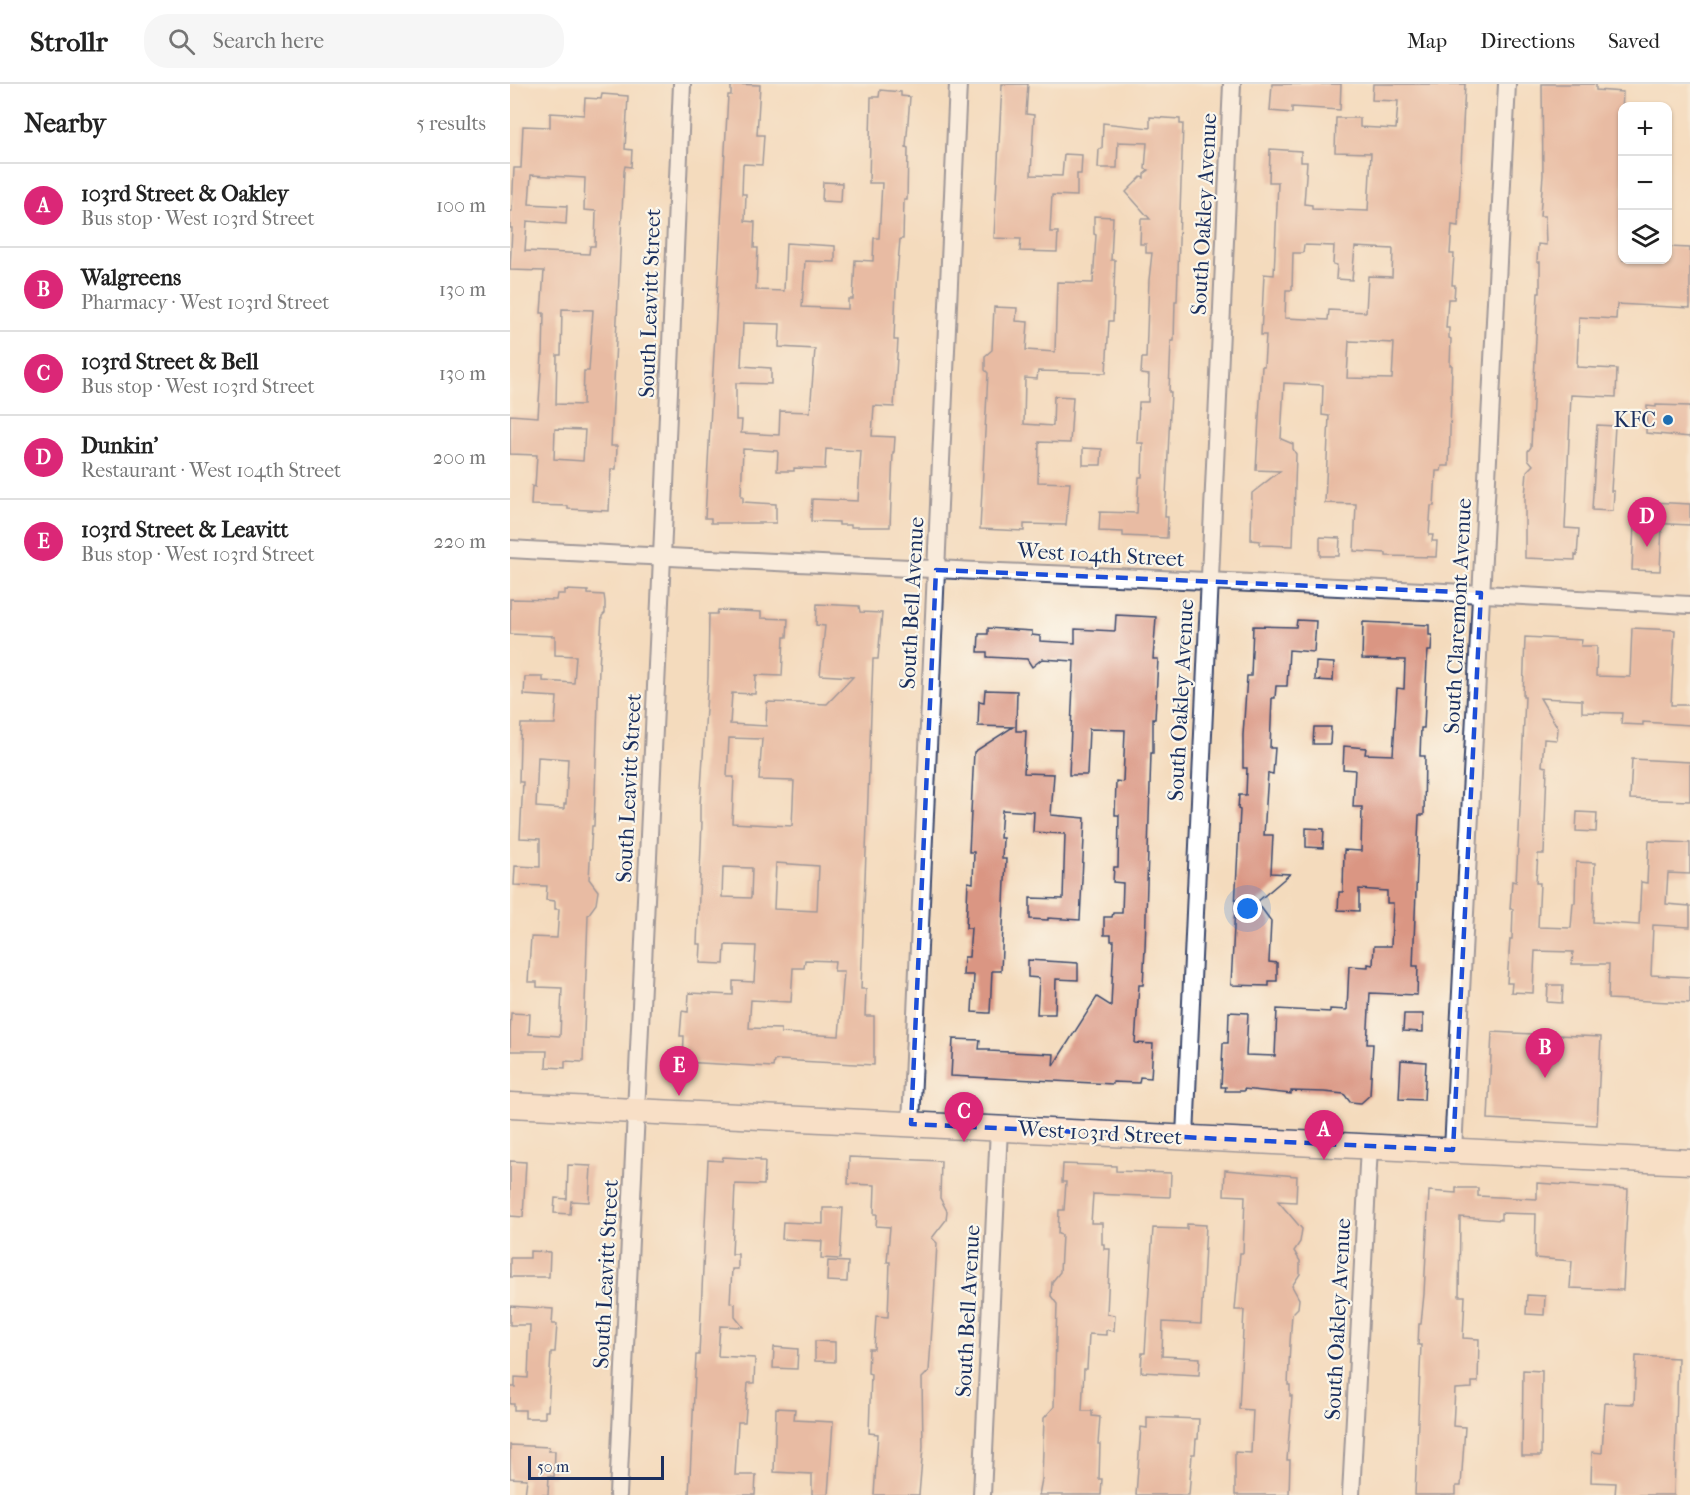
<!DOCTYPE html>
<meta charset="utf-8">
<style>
body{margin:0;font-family:"IM FELL French Canon",serif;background:#f6f6f6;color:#222}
.controls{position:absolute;right:18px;top:18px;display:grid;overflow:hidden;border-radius:12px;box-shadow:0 2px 4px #0004}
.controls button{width:54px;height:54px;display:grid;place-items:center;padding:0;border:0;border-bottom:2px solid #e0e0e0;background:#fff;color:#222;font:30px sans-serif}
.scale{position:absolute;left:18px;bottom:15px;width:136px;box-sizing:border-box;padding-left:6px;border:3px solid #1b2f5e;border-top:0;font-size:16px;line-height:21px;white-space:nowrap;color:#1b2f5e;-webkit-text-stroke:4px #fbf7ec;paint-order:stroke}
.you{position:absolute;left:738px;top:825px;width:21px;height:21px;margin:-15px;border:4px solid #fff;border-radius:50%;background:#1a73e8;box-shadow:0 0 0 9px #1a73e833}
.badge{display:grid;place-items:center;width:39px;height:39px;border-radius:50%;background:#db2777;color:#fff;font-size:20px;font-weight:700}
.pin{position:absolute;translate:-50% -50px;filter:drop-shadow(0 2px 3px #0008)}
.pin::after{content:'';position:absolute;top:32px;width:21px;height:18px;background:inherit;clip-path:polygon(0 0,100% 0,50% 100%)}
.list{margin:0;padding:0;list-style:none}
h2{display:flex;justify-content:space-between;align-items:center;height:78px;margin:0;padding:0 24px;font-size:26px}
h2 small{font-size:20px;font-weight:400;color:#767676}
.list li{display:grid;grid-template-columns:39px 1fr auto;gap:18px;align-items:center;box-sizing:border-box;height:84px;padding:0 24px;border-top:2px solid #e0e0e0}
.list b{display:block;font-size:22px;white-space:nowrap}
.list p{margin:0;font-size:20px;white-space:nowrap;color:#767676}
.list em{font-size:20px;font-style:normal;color:#767676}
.icon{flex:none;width:33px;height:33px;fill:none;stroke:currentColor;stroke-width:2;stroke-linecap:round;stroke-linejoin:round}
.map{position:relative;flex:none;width:1180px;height:1411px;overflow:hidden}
header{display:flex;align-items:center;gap:36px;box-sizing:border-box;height:84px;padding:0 30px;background:#fff;border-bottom:2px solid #e0e0e0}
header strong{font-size:28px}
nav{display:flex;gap:33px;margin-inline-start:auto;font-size:21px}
.search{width:420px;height:54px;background:#f6f6f6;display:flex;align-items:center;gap:15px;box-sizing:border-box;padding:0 21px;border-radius:24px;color:#767676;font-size:22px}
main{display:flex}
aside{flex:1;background:#fff}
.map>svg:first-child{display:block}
</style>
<header>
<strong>Strollr</strong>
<div class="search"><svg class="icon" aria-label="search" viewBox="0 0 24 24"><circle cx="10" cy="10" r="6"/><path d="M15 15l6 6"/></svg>Search here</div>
<nav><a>Map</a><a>Directions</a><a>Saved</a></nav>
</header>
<main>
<aside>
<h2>Nearby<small>5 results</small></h2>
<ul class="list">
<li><span class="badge">A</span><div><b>103rd Street &amp; Oakley</b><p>Bus stop · West 103rd Street</p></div><em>100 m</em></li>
<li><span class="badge">B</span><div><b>Walgreens</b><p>Pharmacy · West 103rd Street</p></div><em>130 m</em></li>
<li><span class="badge">C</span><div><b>103rd Street &amp; Bell</b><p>Bus stop · West 103rd Street</p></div><em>130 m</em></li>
<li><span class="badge">D</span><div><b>Dunkin'</b><p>Restaurant · West 104th Street</p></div><em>200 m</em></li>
<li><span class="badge">E</span><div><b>103rd Street &amp; Leavitt</b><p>Bus stop · West 103rd Street</p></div><em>220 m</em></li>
</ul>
</aside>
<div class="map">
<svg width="1180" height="1411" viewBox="0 0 1180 1411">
<rect width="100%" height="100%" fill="#fbf7ec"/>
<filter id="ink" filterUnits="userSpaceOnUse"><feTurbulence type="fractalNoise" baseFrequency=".0167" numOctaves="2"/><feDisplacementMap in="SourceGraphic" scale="12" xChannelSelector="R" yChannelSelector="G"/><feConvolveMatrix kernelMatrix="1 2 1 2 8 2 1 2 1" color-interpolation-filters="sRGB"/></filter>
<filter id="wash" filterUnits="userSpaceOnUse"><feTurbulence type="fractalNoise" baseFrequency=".008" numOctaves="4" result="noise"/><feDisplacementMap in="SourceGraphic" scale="24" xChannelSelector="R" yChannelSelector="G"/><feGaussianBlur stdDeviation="1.35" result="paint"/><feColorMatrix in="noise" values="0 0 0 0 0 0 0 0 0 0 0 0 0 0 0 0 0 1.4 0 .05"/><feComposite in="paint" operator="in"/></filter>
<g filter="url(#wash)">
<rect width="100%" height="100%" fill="#f4dbbd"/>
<g id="blocks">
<!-- building -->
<g fill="#da9683" fill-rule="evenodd">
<path d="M221,0l29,1 -3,50h7l-2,30 -19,-1 -1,30h4l-1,27 10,1 -1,26h4l-2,42 28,1 2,-48 49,3v16l-30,-1 -3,46 46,2v-10h5l2,-39 18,1 1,-23h5l3,-55h-13l2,-86h8l1,-7 21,2v4l9,1 -4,50 2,1 -1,52h-3l-1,39h-3l-4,49 -2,52h4l-4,67 -20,-1 -2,30 23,1 -1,15h-1l-3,75h-39v-2h-12v-3l-28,-1 1,-22 46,2 3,-50 -35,-2 -1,20 -31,-1v3h-17l1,-20 -35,-2 -2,47h2v6l33,2v19h-65v-5h-6l23,-423h3zM233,239l37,1 -1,23 36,2 -5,63 -30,-1 -1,24 -38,-2 1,-13h-6v-37l35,1v-16l-30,-2z"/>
<path d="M492,0h26l-2,30 8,1 -3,60 31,1 2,-22 18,1 -1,19h-4v22l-25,-1 -2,37h8l-1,20 -37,-1 1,-12 -27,-1z"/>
<path d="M762,0h69l-1,26 -48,-3v6l-22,-2z"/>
<path d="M863,0h92l-7,142 -6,-1 -2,29h4l-2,31h3l-1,14h-6l-2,29h3v10l2,1 -1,26h2l-3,101h-7l-1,5h-5l-2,35h-3l-2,29h4l-1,6h5l-1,16 -50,-1v-3l-32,-2 2,-47 -31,-1 4,-87 -7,-1 1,-30 -39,-2 -3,56 12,5v5l3,5 -3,92 -33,-1v-4l-9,-1 1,-47 28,-22 -24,-1 6,-104h2l2,-31h-5l3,-61 10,1 4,-93h-9l1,-33 31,2v11h6l-3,42 8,1v4l56,2 3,-58 -36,-1 1,-34h24v9l36,2 2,-28 -26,-1zM794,161l30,1 -1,18 4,1 -1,14 16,1 3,-33 38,2 -1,28 -24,-1 -2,36 -37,-2 -1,10 -43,-2 1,-28h6l1,-37h10zM839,257l45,2 -2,36 -45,-1z"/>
<path d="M1032,0h54v6l27,2 -2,41h2v127h45v-13l22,1v60l-73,-4 -1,15 -37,-2 -2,50 40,2 -1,28 -45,-2 -6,133 14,1 -2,27 -2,-1v5l-50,-2v-61l2,-26 6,-6 -5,-6v-8l3,-4 7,-154h2v-31h-3l1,-18 8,1 -1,-29h-5l3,-41z"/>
<path d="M92,10l26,2 -3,53 7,1 -1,17 -6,-1 -1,5 -13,275h6l-1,23h-5l-2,42 -41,-2v-3l-37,-1 1,-19 3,1 2,-32 -27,-1v-39l28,2 4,-62h1l1,-42h-3l3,-42 -34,-1 2,-42h-2v-17h2l2,-43h7l2,-42 27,1v-14l34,2 1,-17 16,1zM21,91l54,3 -1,32 12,1 -1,35h-5l-1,8 -64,-3 2,-30 39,3 1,-18 -38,-2zM52,225l31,1 -4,61h-5l-1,34 -27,-1 1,-49h4zM45,345l30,1 -2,31 -29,-2z"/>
<path d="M640,33l30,2v5h3l-6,177h-2l-1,40h-3l-2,51h2l-6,125h3l-1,21 -44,-2v-4l-24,-1 1,-19 37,1 2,-36h3l1,-34h-6l2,-41h9l1,-27 -8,-1 1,-16h4l3,-78 3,-27h-6v-9h-6l1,-25h9l-24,-27 15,-15 3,1v-4l5,-4 -4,-1 2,-26 -29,-1 -1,26h-19l1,-19h3l1,-26 47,5z"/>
<path d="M313,98l19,1 -1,19 -19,-1z"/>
<path d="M584,132l19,1 -2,43h4l-2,61h-4l-3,52 -68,-2 -1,8 -12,-1 -1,46 29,2 1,-30 19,1 -3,46 -31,-1 -1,40 32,1 -4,42 -42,-1v7l-44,-2 8,-156 -3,-3v-14l7,-6 2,-43 23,1 -1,13 12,1 -2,28 29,2 2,-70 36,1 3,-48 -2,-1z"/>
<path d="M1146,321l34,1v31l-44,-4 1,-27 9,1z"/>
<path d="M1087,341l18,1 -4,65h3l-1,20 -21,-1z"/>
<path d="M573,364l19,1 -1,16h-18z"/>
<path d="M1141,418l39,2v21l-40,-2z"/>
<path d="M1124,440l28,1 -2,46 -28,-1z"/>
<path d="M810,453l20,1 -1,18h-19z"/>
<path d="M55,506l23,1v3l16,1 1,7v11l-3,3 -3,52 -5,158h-2l-3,53 9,12 -2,13 -8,11 -5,147 -18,-1v7l-19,-1 1,-16h-37v-19l1,-19 19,1 -1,20 31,2 2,-48 -25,-1v-5h-9l3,-45 26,1 2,-29h-4v-8l-9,-1 1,-14 -33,-1 1,-19 25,1v-28l-20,-1 3,-56h-4l1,-41 1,-17h34l2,-27 -33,-2 1,-18h18v4l31,2 2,-27 -21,-1v-19l-45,-2v-35l46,1 1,-6h8zM28,673l30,2 -2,45h-2v5l-28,-2z"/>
<path d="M307,520l42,2 1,6 22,1 -4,46h-5l-12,330h5l-1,27h9v49l-95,-5 -5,1 -1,6 -90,-5 1,-26h-4l2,-25 6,1 1,-19 44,2v-14l21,1 2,-36 -31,-1 -1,19 -24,-1 1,-19h-4l5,-122h-2v-17l8,-128 1,-63h8l1,-4 43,2v6l27,1 -1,18h-3l-2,39 -26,-1 -1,19 -23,-1 -2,31 36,2 1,-24 60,2 26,-27 -33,-2 5,-49 -9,-1zM219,654l33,1 -3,41 35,1 -2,45 -60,-3 2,-46h-7zM266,779l43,3 -2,45 -43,-2zM213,783l29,1 -1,30 -29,-1zM295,876l30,1 -1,10h10l-5,65 -58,-3v-4l-32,-1 2,-28 40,2 2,-34h11z"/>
<path d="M606,531l40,2 -3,42h5l-3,60h-2v34h-2l-6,196 -2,36h-4l-4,58 18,1 -2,34 -11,-1 -1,6 -26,-1v2l-162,-8 2,-37 27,1 -1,9h10v2l65,3 -1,12 44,-69 14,9 3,-65h-3v-6h-7v-18h8l1,-4h9l1,-30 -10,-1 1,-15h4l1,-52h-4l1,-34 7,1 2,-52 -36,-1 -2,46h-18l5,-114 -32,-2 -10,8 -5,-8 -40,-2v-5h-9l1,-18h9v-6l44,3v4l8,1v5l35,2v-14l40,2z"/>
<path d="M787,536l19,1 -2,31 -25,-2 -2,36h-11l-1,12h-3l-2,50h5l-2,26 -5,-1 -4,62h9l-2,38 19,1 -33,28 14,19 -2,41 8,1v18h-8v5l-38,-1 9,-175 -2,-1 1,-14h7l1,-27h-4v-33l4,-59h4l2,-50 43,1z"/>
<path d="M853,538l66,3v10h3l-1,16h-3l-1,10 -3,67h-3l-1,28h5l-1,59h-5l-6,151h5l-1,29 -47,-2 -3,51h6l-3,51 -9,8 -11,-1 -6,-8 -20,-2 -33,-1v3l-47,-5v2h-19l1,-4h-5l2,-44h5l1,-31 19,1 -2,42 29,1 2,-47 53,3v-3l17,1 2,-44 19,1v-3l5,1 1,-19h17l2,-43h-6v-12l-28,-2v22l-21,-1 1,-18h4l1,-42 17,1 1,-44h-9l2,-37 -12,-1 1,-23 22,2 -1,6 28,1 4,-67 7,1 1,-29 -43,-1z"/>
<path d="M1122,544l43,2 -4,75h19v20l-47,-3v3l-22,-1 1,-11 -40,-1v-12l-42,-2 18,30 -1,12 -13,-1 -2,27 5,1 -3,87h-6l-2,29h4l-2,44 33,1 2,-25h2l1,-41 19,1 -2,59 46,3 2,-43 6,1 2,-42 41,2v31l-22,-1 -2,31 24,2v21l-37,-2 -2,50 39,2v26l-82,-4 1,-35h-37l1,-12 -38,-1 -2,42 -22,-1 1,-9h-5l3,-44h2l1,-30h-3l2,-28 4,1 3,-52 6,-133h-2l2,-60 57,3 -1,6h16l-1,30 34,1z"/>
<path d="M806,578l18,1 -1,18 -18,-1z"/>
<path d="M475,606l32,1 -1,40h10l-2,42 30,1 -3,41 34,3 -5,102 -32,-2v2l-18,-1v-21l33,1 2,-65 -32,-2 1,-20 -32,-2 -2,28h3l-1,21h4l-5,112h-9l-2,42h-3l-15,-1 2,-37h-11l1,-18h5l2,-29h-5l2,-46 5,1 1,-31h-5l5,-100 39,-25 -35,-1 1,-25 5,1z"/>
<path d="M804,643h17l-1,17h-17z"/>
<path d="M1122,675l58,3v39l-60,-2z"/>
<path d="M1067,728l20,1 -1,19 -20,-1z"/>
<path d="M796,744l18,1 -1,19 -17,-1z"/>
<path d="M518,876l50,3v17l-22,-1 -1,35h-18l2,-36 -11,-1z"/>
<path d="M1038,901h15l-1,18 -15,-1z"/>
<path d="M894,930h19v18l-20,-1z"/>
<path d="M982,948l109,5 -4,88 -109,-6z"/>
<path d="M891,976l25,2 -2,38 -25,-1z"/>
<path d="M213,1073l37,2v2h5l-1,24 -29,-1 -3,70h6v15h-6l-2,34 5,1v13l8,10 -23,-1 -2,30 37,2 -1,25h-6l-3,39h-7l-3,53h21l-1,20h-66l7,-140h3l9,-195 14,1z"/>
<path d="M339,1073l92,4 -1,37 7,13 -1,9 -14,18 5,5 -3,55 -5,73 -7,7 1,69 -4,48h-45l4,-61 -9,-1 2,-59 -3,-1 1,-24h5l2,-33 12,1 2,-55h-3l3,-35 -14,-1 1,-12h-3l1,-29 -27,-1z"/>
<path d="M0,1077l16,1 -3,55 -13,-1z"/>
<path d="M553,1080l53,2v5l55,2 -1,24 -77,-3 -2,29h11v21h2v5h6l-3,65 8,1 -1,16 -8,-1v5l-17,-1 -2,35h-3l-2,42h10v5l8,1 -2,27h2l-1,35h3l-1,16h-62l3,-16 2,-61 10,-11 3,-103 -6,-8 1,-14 8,-10 2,-37 -4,-1 1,-24h5l2,-28h-4z"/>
<path d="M58,1081l23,1 -2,36 -18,-1 -1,13 -16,-1 1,-15 12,1z"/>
<path d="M715,1086l72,6 -1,26 -18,-1 24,28 -2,13 -6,9 6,10v13l-8,12 7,13 -1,9 -6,6 -2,29 -2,42h2v11h2l-5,64h3l-1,35h-54v-43l16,1 2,-43 -14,-1 5,-99h-9l5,-57h3l2,-57 -21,-1z"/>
<path d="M1027,1099l91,6 -5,101 -53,-2 2,-27 -37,-3 1,-44 -35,-1v7l-41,-3 -1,79h6l-2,42 16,1 -1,43h-6v6l-17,1 -2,37 12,1 -4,59h-5v9h-41l6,-150h-3l1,-21h2l3,-30 5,-103 27,2v-5h22v8l59,3z"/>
<path d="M313,1124h20l-3,51 -19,-1 1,-17 -40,-2 1,-17 40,2z"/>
<path d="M677,1140l19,1 -5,99 -38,-2 -1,34 38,2 -1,17 -58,-3 1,-19h3l8,-125 34,1z"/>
<path d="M20,1167l20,1 -1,25h-39v-19h20z"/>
<path d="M318,1177l20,1 -1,20 -20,-1z"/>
<path d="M1017,1211l18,1 -1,19 -18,-1z"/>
<path d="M0,1222l43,3 -1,15h5l-2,28h-4l-3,59h-3v7h-20v-8h-11v-6h-4v-17h5v-10l13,1 2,-53h-20z"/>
<path d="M305,1257l20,1v20l-20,-1z"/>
<path d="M264,1263l24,2 -1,20 -24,-1z"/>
<path d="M1126,1272l42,2 -4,137h-59l1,-12 -25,-1 1,-30 10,1 3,-50 29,1z"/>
<path d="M1013,1286l19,1 -1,85h-19z"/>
<path d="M266,1324l19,1 -1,11 39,2 -5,73h-16v-21l-38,-2z"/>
<path d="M637,1333l52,2 -1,20h-2l-1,15h-3l-3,41h-53l5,-68 6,1z"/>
<path d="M0,1361l39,2 -1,4h7l-1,26 -5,-1 -1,19h-23l2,-16 -17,-1z"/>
</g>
</g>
</g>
<g filter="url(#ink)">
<use href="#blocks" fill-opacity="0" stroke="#3c496c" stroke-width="1.5"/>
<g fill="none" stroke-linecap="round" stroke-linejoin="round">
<defs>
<g id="street">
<path d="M0,465c393,21 787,33 1180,56"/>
<path d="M401,1040l47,-1040"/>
<path d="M675,1053l47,-1053"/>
<path d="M943,1066l54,-1066"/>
<path d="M108,1411l43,-915 21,-496"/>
<path d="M472,1411l17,-367"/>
<path d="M841,1411l18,-349"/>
</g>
<path id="secondary" d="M0,1021l1180,57"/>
</defs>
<!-- street casing -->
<use href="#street" stroke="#3c496c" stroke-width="20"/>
<!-- secondary casing -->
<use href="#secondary" stroke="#3c496c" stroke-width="27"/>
<!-- street -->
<use href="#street" stroke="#fff" stroke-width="16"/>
<!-- secondary -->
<use href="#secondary" stroke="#fde4d1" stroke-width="24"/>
</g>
</g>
<!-- marked area -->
<path d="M0 0H1180V1411H0ZM426,486l545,23 -28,557 -542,-26z" fill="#f4dbbd" fill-opacity=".55" fill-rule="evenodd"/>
<path fill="none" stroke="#1d4ed8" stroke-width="4.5" stroke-dasharray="12 8" stroke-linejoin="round" d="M426,486l545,23 -28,557 -542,-26z"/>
<!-- markers -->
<circle fill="#1f6fb2" stroke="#fbf7ec" stroke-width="2" cx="1158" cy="336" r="6"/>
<g text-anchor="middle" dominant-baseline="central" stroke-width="4.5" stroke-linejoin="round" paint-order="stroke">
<!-- street labels -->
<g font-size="22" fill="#1b2f5e" stroke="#fbf7ec">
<text transform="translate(694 130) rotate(-87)">South Oakley Avenue</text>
<text transform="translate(140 219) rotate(-88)">South Leavitt Street</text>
<text transform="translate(591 471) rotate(3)">West 104th Street</text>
<text transform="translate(402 519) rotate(-87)">South Bell Avenue</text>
<text transform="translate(948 532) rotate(-87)">South Claremont Avenue</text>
<text transform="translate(671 616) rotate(-87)">South Oakley Avenue</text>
<text transform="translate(119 704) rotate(-87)">South Leavitt Street</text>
<text transform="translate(590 1049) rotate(3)">West 103rd Street</text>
<text transform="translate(96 1190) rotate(-87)">South Leavitt Street</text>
<text transform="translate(458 1227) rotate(-87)">South Bell Avenue</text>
<text transform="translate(828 1235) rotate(-87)">South Oakley Avenue</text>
</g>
<!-- poi labels -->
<g font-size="22" fill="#1b2f5e" stroke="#fbf7ec" text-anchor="end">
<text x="1146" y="336">KFC</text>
</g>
</g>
</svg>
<div class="controls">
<button>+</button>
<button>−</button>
<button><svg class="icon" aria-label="layers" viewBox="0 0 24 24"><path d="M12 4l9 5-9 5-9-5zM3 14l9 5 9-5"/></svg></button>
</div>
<div class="scale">50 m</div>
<div class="you"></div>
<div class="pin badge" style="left:814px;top:1076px">A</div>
<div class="pin badge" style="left:1035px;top:994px">B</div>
<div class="pin badge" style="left:454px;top:1058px">C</div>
<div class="pin badge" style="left:1137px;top:463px">D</div>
<div class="pin badge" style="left:169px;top:1012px">E</div>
</div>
</main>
